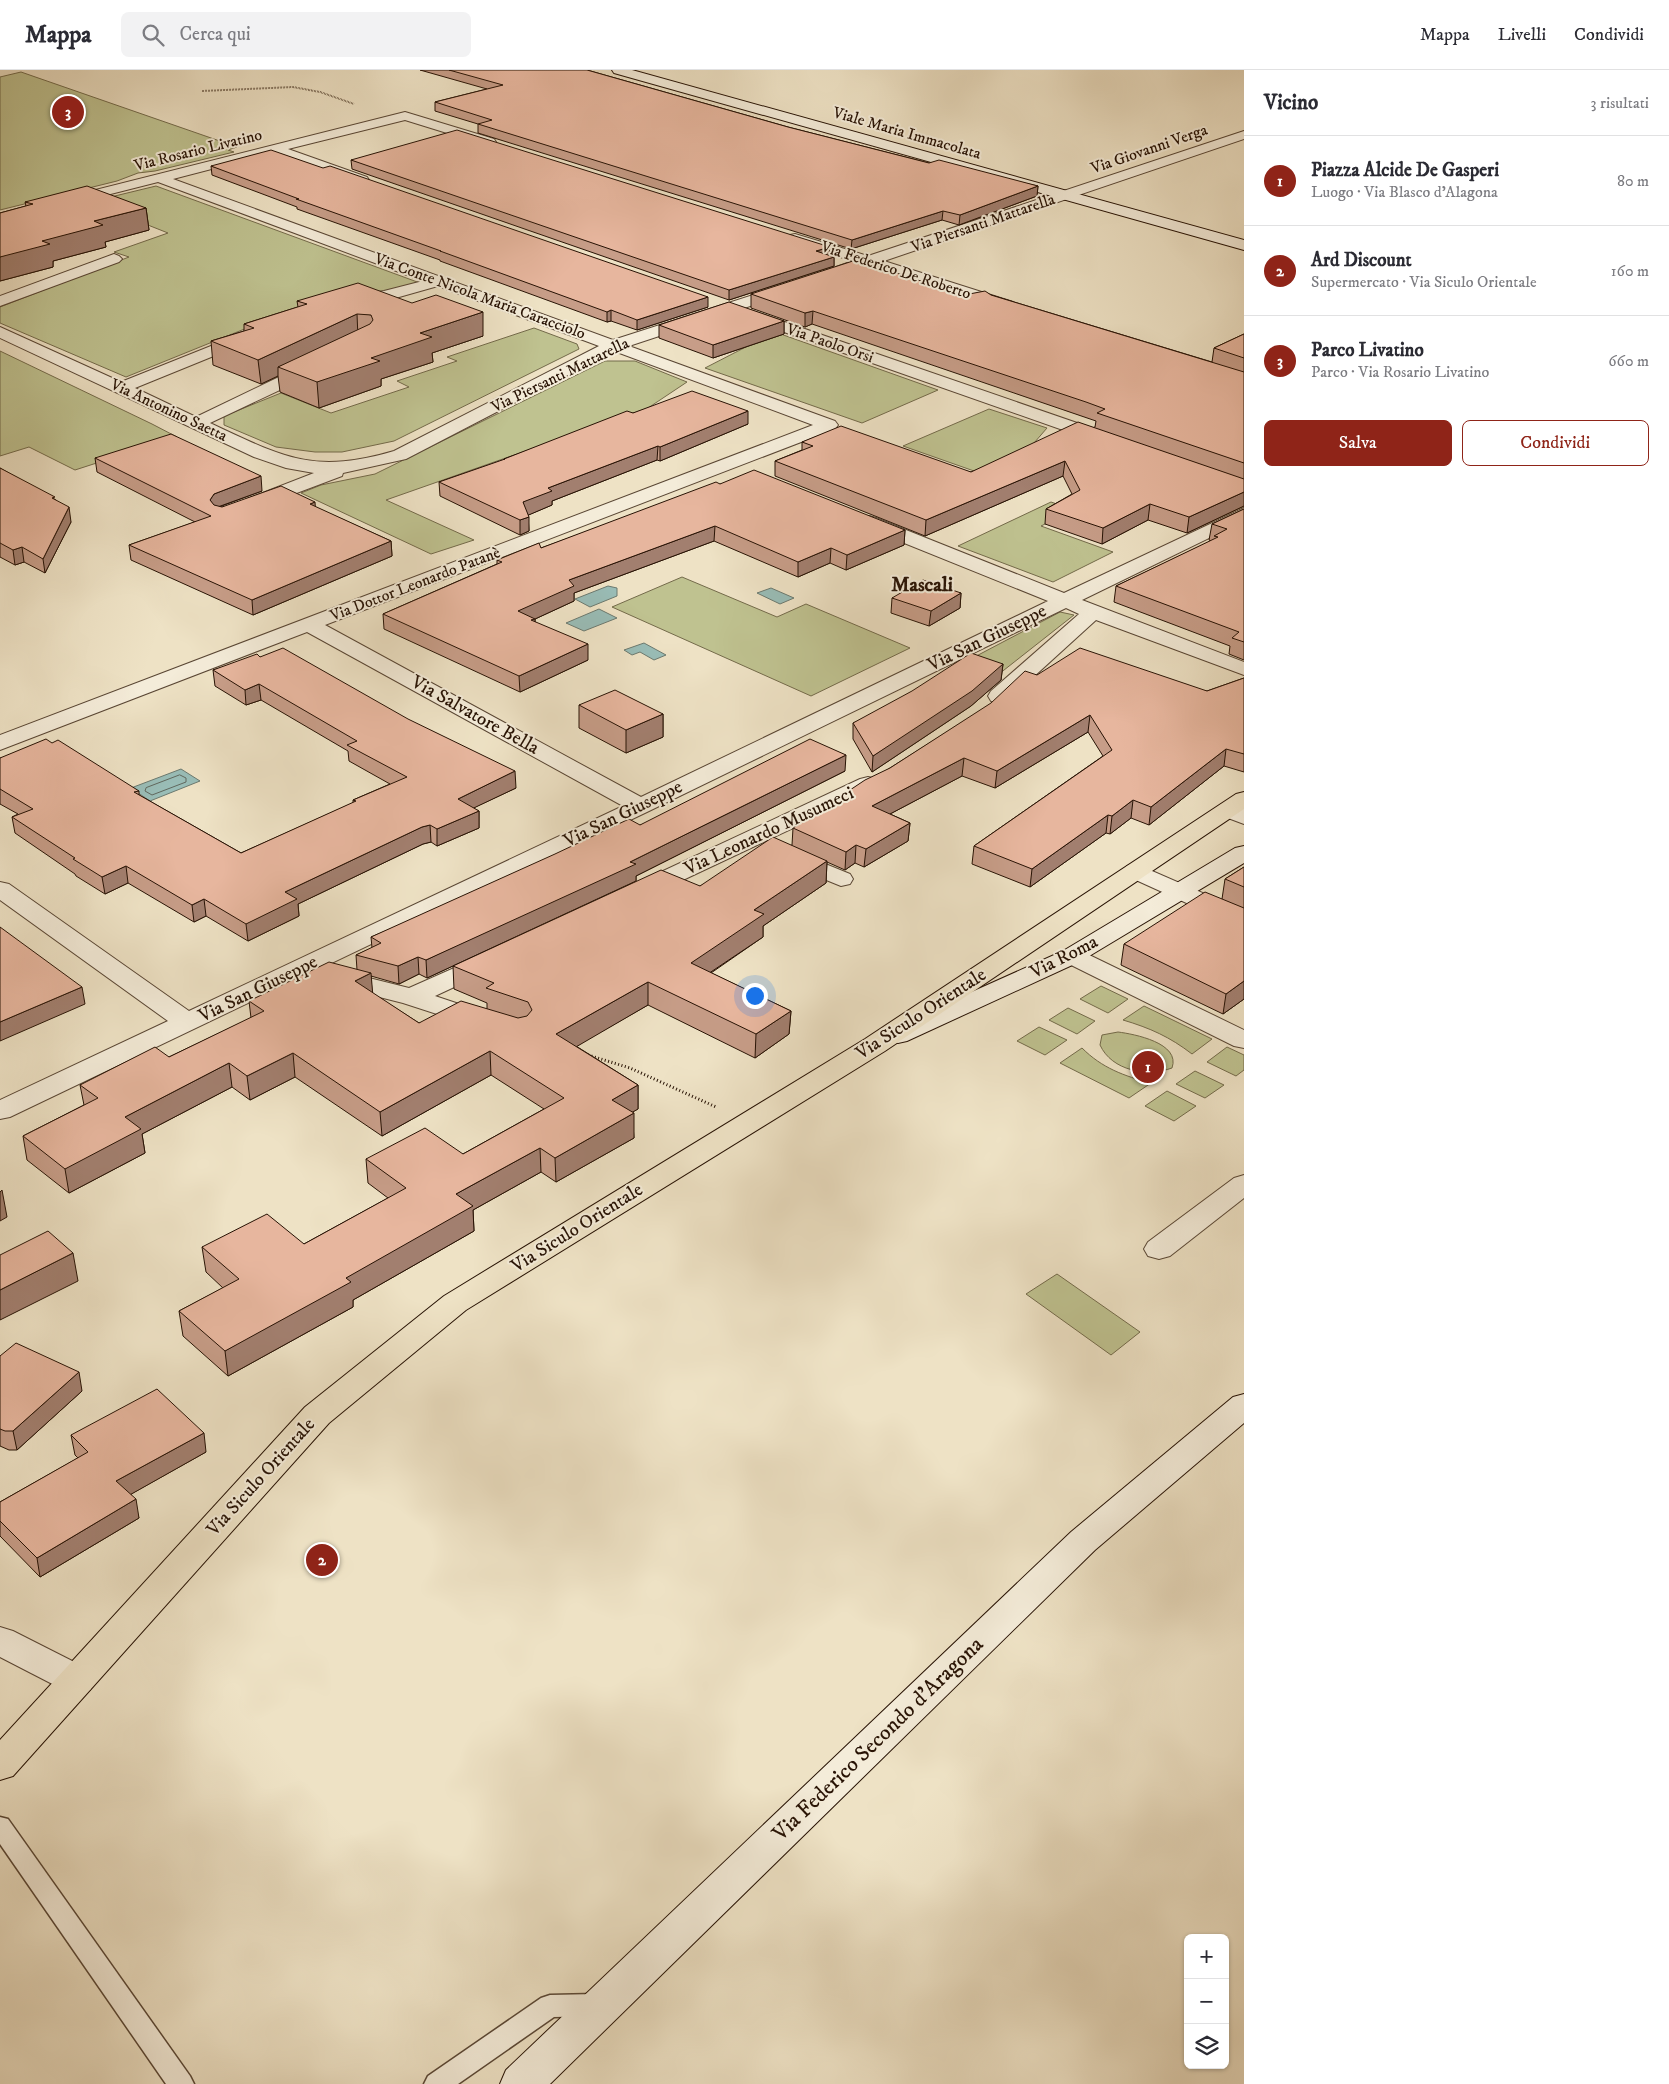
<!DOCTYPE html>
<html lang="it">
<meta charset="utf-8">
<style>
body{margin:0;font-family:"IM FELL DW Pica",serif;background:#f2f2f3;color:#2b2b33}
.controls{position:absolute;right:15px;bottom:15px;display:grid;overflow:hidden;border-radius:8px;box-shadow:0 1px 4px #0004}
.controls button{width:45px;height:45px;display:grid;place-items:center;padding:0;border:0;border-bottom:1px solid #e1e1e2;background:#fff;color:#2b2b33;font:25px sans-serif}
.you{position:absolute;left:754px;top:925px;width:18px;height:18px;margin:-12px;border:4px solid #fff;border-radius:50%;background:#1a73e8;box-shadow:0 0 0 8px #1a73e833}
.badge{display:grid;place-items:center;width:32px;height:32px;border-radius:50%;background:#8f2418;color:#fff;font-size:16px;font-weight:700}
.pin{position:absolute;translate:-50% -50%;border:2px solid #fff;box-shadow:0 1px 5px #0006}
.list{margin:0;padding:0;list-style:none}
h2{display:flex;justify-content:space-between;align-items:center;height:65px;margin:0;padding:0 20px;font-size:21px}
h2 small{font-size:16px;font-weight:400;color:#7c7c81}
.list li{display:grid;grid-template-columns:32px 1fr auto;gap:15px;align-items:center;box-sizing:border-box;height:90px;padding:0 20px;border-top:1px solid #e1e1e2}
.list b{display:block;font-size:19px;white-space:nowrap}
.list p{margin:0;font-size:16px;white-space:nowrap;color:#7c7c81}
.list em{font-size:16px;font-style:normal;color:#7c7c81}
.actions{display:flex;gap:10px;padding:15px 20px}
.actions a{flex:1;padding:11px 0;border:1px solid #8f2418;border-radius:8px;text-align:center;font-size:18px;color:#8f2418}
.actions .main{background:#8f2418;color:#fff}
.icon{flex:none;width:28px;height:28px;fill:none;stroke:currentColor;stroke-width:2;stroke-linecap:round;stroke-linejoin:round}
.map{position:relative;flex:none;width:1244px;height:2014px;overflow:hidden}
header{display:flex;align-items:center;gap:30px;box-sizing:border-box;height:70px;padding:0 25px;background:#fff;border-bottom:1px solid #e1e1e2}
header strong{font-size:24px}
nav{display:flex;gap:28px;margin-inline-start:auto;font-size:18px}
.search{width:350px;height:45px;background:#f2f2f3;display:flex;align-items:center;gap:12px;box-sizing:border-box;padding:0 18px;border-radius:8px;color:#7c7c81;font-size:19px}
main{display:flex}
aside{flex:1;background:#fff}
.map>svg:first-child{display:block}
</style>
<header>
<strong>Mappa</strong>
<div class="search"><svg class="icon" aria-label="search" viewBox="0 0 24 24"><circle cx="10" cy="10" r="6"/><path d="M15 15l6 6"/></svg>Cerca qui</div>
<nav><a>Mappa</a><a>Livelli</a><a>Condividi</a></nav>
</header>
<main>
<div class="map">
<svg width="1244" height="2014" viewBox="0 0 1244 2014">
<rect width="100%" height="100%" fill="#eee2c5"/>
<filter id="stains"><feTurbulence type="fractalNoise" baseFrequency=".004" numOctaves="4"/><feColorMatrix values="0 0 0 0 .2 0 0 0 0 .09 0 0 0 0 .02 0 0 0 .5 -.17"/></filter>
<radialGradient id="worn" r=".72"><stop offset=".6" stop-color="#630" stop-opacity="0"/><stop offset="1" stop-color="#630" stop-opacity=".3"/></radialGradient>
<!-- green -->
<g fill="#bfc290" stroke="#736a4a">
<path d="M21,2l216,75 -9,3 6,2 -79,19 -17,2 -21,8 -117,29v-133z"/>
<path d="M156,116l264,97 -28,8 -66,5 -200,81 -126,-54v-16l129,-50 -15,-5 54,-19 -78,-31z"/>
<path d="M534,258l43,16 2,5 -185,92 -52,11h-27l-39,-5 -52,-22v-9l57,-23 50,20 78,-26 -12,-6 60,-20 -10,-4z"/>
<path d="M775,262l163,58 -76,33 -157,-55z"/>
<path d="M0,281l152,73 25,13 -102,33 -46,-23 -29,9z"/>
<path d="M605,291h30l52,21 -39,26 -262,92 88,40 -43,14 -130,-61 20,-8 54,-11z"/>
<path d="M989,339l58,19 -32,37 -41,6 -71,-25z"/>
<path d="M1051,432l23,8 -33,16 72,26 -60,30 -95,-36z"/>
<path d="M682,507l95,40 29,-13 104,44 -99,48 -199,-89z"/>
<path d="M1060,542l14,3 -75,59 -36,-11z"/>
<path d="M1101,916l27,13 -20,14 -28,-14z"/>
<path d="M1144,936l68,33 -20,15c-22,-17 -42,-26 -69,-34z"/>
<path d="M1068,938l27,13 -18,13 -28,-14z"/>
<path d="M1039,957l28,13 -22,15 -28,-14z"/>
<path d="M1118,962c16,2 63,11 54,36 -25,9 -60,3 -72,-23l2,-10z"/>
<path d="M1227,977l17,8v15l-8,6 -29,-14z"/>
<path d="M1082,978c20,20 42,28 69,35l-22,15 -69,-35z"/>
<path d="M1195,1001l29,14 -19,13 -29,-14z"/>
<path d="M1167,1021l29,15 -22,15 -29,-15z"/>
<path d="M1057,1204l83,58 -29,23 -85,-61z"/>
</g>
<!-- water -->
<g fill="#99bdb7" stroke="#6b796f">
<path d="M608,516l9,2v8l-27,11 -15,-8z"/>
<path d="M771,518l23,10 -14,6 -23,-11z"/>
<path d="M599,539l18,9 -33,13 -18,-8z"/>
<path d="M644,573l22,12 -12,5 -14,-8 -8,3 -8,-5z"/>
<path d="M181,699l19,12 -50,20 -19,-13z"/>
</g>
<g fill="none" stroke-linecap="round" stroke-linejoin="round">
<!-- shore -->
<path stroke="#60685e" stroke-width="1" d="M180,705l6,3v4l-34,13 -7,-4 1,-3z"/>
<defs>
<g id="lane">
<path d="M0,1747l8,2 182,257 4,8h-28l-166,-240z"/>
<path d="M596,1924l9,3 3,8 -3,8 -9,3 -42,1 -96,67h-34l4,-8 113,-78 9,-3z"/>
</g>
<g id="street">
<path d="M405,42l89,27 2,3 -7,4 -84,-26 -117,29 79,28 2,3 -2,3h-10l-84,-30 -100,26 440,161 168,-54h12l2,3 -2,3 -164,54 206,75 3,4 -3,4 -510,196 316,172 407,-196 -186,-75 -3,-4 3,-4 7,-2 7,2 188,75 180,-85v13l-162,79 162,62v13l-148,-55 -89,81 -8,2 -8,-2 -3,-5 3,-5 88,-77 -13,-6 -417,203 -639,306 -10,2v-19l168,-79 -168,-121v-18l9,2 180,127 434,-205 -316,-174 -307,118v-15l813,-310 -199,-74 -208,108 -63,14 -1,3 -88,33 -7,-2 -2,-4 2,-4 67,-26 -28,-5 -32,-11 -254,-119v-11l121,55 120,-48h12l2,3 -2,3 -118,48 61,29 110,-53h12l2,4 -2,4 -108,51c73,34 102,52 184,28l205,-105 -161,-60 -53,15 -31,4 -6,-2 -2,-3 2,-3 36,-6 39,-10 -265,-99 -158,40v-8z"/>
<path d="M1244,61v8l-360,122 129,41 2,3 -2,3 -6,2 -139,-44 -33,11h-10l-3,-3 3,-3 28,-10 -63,-20 -2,-3 2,-3 5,-1 73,22z"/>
<path d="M114,184l5,2 3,3 -3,3 -119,44v-10z"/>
<path d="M750,240l359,124 3,4 -3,4 -6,1 -6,-1 -353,-124 -2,-3 2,-3z"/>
<path d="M868,707l8,2 4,5 -4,5 -227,107 -9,2 -9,-2 -3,-5 3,-5 229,-107z"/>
<path d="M1228,733l16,5v16l-24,-9 -4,-5 4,-5z"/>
<path d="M791,780l59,24 3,5 -3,5 -9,2 -59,-24 -3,-5 3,-5z"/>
<path d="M1136,794l108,47v17l-9,-3 -108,-49 -3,-5 3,-5z"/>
<path d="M1072,878l9,3 163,79v18l-10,-2 -171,-85 -4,-5 4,-5z"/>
<path d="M488,884l9,3 4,5 -4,5 -62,29 57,19 4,6 -4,6 -9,2 -80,-26 -75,-19 -4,-6 4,-6 9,-2 72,18 70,-31z"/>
<path d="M1244,1105v23l-74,58 -11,3 -11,-3 -4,-7 4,-7 86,-64z"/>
<path d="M0,1557l13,4 77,39 5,10 -5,10 -13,4 -13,-4 -64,-33z"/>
</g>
<g id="secondary">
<path d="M612,0h20l612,170v10l-630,-177z"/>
<path d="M1244,776v17l-163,98 -174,80 -9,2 -9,-2 -4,-6 4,-6 174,-78 172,-103z"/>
<path d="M1244,1324v29l-149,127 -545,534h-50l6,-14 565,-538 162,-135z"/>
</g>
<path id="primary" d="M1244,722v17l-359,242 -419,259 -137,113 -316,353 -13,4v-40l305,-333 139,-111 421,-257 371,-245z"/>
</defs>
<!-- lane casing -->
<use href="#lane" stroke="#594634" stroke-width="3"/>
<!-- street casing -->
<use href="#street" stroke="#594634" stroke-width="2"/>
<!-- secondary casing -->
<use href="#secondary" stroke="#271204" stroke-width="2"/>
<!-- primary casing -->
<use href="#primary" stroke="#271204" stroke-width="2"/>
<!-- path-far1 -->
<path stroke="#271204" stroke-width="2" stroke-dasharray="0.5 1" stroke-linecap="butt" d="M202,21l91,-4 27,5 34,12"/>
<!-- path -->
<path stroke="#271204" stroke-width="3" stroke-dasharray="1 2.5" stroke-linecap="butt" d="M588,985l42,13 86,39"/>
<!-- lane -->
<use href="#lane" fill="#f4ecd9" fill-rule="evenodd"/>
<!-- street -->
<use href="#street" fill="#f4ecd9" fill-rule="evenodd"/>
<!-- secondary -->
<use href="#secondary" fill="#f4ecd9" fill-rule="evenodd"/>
<!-- primary -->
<use href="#primary" fill="#eee2c5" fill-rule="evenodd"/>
</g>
<!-- wall -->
<g fill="#c79d88" stroke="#271204">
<path d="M420,0h167l201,57 141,36 109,23 -1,10 -78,29 -17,-5 -91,29 -373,-116v-9l-43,-13v-9l52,-13z"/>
<path d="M351,90l479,87v9l4,1v9l-105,34 -377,-131z"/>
<path d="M211,96l497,141 -71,23 -26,-9 -4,1 -167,-61v-1l-143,-51v-2l-85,-32z"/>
<path d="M25,132l121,6 3,22 -44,12 1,5 -53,14v6l-53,14v-68l26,-7z"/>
<path d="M751,224l240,1 221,67 2,-14 30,-14v172l-57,27 -39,-13 -46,24 -57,-20 1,-15 26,-15 -9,-18 -138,60 -150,-60v-15l27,-11v-8l169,30 124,-45 1,-6 -284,-97 -7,3 -54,-19z"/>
<path d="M297,231l186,35 -51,17 1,9 -52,17v7l-62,22 -39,-16 -2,-16 -17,8 -48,-19 -2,-24 33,-10v-7l54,-17z"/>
<path d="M784,251v13l-71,24 -54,-20v-13z"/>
<path d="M633,343l115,11 -88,37 -3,-1 -105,41v4l-24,10 1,16 -9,4 -80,-39 -1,-14 65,-22v-1z"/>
<path d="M95,388l167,33 -43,16h96l76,34 1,15 -139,59 -122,-55 -2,-15 66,-23 -98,-50z"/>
<path d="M0,398l56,32 15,22 -26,51 -21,-11 -9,3 -15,-8z"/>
<path d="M720,414l185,46 -1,15 -58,25 -16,-7 -32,14 -84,-36 -140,52v8l-39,18v3l53,38 -68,32 -136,-63 -1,-15 114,-50v-4l44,-12z"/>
<path d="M1244,439v151l-15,-6 1,-8 -116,-44 2,-16 95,-45 -2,-1 3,-16z"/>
<path d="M961,523l-1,15 -31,18 -38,-13 1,-15z"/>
<path d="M260,587l256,131 -43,20 6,3v17l-42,18 -6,-4 -8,2 -125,60 1,12 -51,25 -42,-25 -12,6 -66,-39 -23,11 -29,-18 -1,-2 -60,-41 -3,-16 6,-3 -18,-10v-46l139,33v4l102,58 112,-50v-3l37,-16 -41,-23 -1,-10 -87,-51 -15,5 -31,-19 -2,-16z"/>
<path d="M1003,594l-2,16 -30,26 -99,66 -19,-33v-16z"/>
<path d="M1037,605l170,16 37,-13v94l-20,-6 -75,59 -18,-7 -21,16 -4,-1 -76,54 -58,-23 2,-18 129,-90 -15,-24 -93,56 -33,-12 -72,38 20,9 -2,18 -44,26 -9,-4 -10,7 -18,-8 -1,21 -63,43v11l-52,36 80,38 -2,23 -34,24 -107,-53 -72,41 62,39v24l-6,3 2,26 -78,44 -15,-10 -68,38 1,21 -121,69v7l-125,69 -45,-40 -4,-25 44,-23 -17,-16 -4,-25 102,-3 84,-46 -20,-15 -2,-24 97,-5 81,-45 -53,-34 -109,61 -87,-59 -45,23 -18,-13 -90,47 3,19 -76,40 -42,-33 -4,-24 61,-31 -4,-20 89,-28 82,-39 -2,-17 108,-31 -1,-15 16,-7 -1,-11 269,-112 205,-54 -209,105v5l-209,97 -8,-4 -20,10 -28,-8 1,17 47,30 68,-14v-6l-33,-14 -1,-23 247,-80 92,-41 1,-17 97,-60z"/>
<path d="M579,635l84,9v23l-37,16 -47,-25z"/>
<path d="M1244,797v132l-21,15 -102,-49 3,-21 98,-45 3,-20z"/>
<path d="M0,1286l82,35 -65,59h-8l-9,-4z"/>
<path d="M71,1365l135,17 -75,42 8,24 -99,59 -40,-41v-34l78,-44 -3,-3z"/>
</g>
<!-- shaded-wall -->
<g fill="#a27f6f" stroke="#271204">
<path d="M1038,116l-1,10 -78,29 1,-10z"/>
<path d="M146,138l3,22 -44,12 1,5 -53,14v6l-53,14v-24l42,-16 52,-20z"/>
<path d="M943,141l-1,9 -91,29 1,-9z"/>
<path d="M830,177l-1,9 -13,-5z"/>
<path d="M834,187v9l-105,34v-10z"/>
<path d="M708,227v10l-71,23v-10z"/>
<path d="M611,240v11l-4,1v-10z"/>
<path d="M813,241l-1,13 -7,3v-14z"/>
<path d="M483,242v24l-51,17 1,9 -52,17v7l-62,22 -2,-26 54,-24 49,-25z"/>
<path d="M357,244l1,24 -80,29v9l-17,8 -3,-24z"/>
<path d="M784,251v13l-71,24v-13z"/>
<path d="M748,341v13l-88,37v-14z"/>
<path d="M658,376l-1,14 -105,41v4l-28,12 -1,-15 25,-14z"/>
<path d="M1065,391l-2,15 -138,60 1,-16z"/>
<path d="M261,406l1,15 -47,17 -5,-8 4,-6z"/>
<path d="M1244,422v14l-57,27 2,-16z"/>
<path d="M315,432l1,14 -6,-12z"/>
<path d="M1150,434l-2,16 -46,24 1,-16z"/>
<path d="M69,437l2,15 -26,51 -2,-14z"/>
<path d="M529,447v14l-9,4v-15z"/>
<path d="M715,456l-1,15 -140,52v8l-39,18v15l-17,-23 51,-31z"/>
<path d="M905,460l-1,15 -58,25 1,-15z"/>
<path d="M391,471l1,15 -139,59 -1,-15z"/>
<path d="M22,477l2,15 -9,3 -2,-15z"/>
<path d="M831,478l-1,15 -32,14v-15z"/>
<path d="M961,523l-1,15 -31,18 2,-15z"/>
<path d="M588,574v16l-68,32 -1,-16z"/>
<path d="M1003,594l-2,16 -30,26 -99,66 1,-16z"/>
<path d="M259,614l2,16 -15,5 -1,-15z"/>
<path d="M663,644v23l-37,16v-23z"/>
<path d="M1090,645l-2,17 -93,56 2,-17z"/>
<path d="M1226,679l-2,17 -75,59 2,-18z"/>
<path d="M846,685l-1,16 -209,105v5l-209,97 -1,-18 204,-98z"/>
<path d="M964,688l-2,18 -91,48 1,-18z"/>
<path d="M515,701l1,17 -57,27 -1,-16z"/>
<path d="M1133,730l-2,18 -21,16 2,-18z"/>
<path d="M479,741v17l-42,18v-17z"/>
<path d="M1108,745l-2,18 -76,54 2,-18z"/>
<path d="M910,753l-2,18 -44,26 2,-18z"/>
<path d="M430,755l1,17 -8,2 -125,60 1,12 -51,25 -2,-17 39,-32 137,-65z"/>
<path d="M856,775l-1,18 -10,7 1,-18z"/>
<path d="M827,791l-1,22 -63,43v11l-73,49 1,-23 63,-53z"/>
<path d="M126,796l2,17 -23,11 -3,-17z"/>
<path d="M204,829l2,17 -12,6 -2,-17z"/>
<path d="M418,887l1,17 -20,10 -1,-18z"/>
<path d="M371,903l2,24 -18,-16z"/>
<path d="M1244,911v18l-21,15 3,-20z"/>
<path d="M648,912v23l-91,53 -1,-24z"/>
<path d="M82,917l3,17 -85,37v-19z"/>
<path d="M791,941l-2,23 -34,24 1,-24z"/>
<path d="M490,981l1,24 -109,61 -2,-24z"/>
<path d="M293,983l2,24 -45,23 -3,-24z"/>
<path d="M229,993l3,24 -90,47 3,19 -76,40 -4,-24 60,-52z"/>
<path d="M638,1015v24l-26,15v-24z"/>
<path d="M634,1043v25l-78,44 -1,-24z"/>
<path d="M540,1078l1,24 -68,38 1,21 -121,69v7l-125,69 -3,-25 121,-73 110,-84z"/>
<path d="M2,1120l5,27 -7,4v-29z"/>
<path d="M73,1183l5,28 -78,39v-30z"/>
<path d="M79,1302l3,19 -65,59 -4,-19z"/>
<path d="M204,1363l2,19 -87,49 -3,-20z"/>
<path d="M136,1429l3,19 -99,59 -3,-19z"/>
</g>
<!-- building -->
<g fill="#e7b69e" stroke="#271204">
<path d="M449,0h138l201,57 141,36 10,-3 99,26 -78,29 -17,-4 -91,29 -374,-116 14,-4 -57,-18 68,-17z"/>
<path d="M457,60l373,117 -14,4 18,6 -105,33 -378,-130z"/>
<path d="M271,80l52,18 7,-2 378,131 -71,23 -26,-10 -4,2 -167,-61h1l-145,-52h3l-88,-33z"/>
<path d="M87,116l59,22 -52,13 9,4 -61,16 8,3 -50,13v-44l33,-9 -8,-2z"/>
<path d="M856,190l108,35 21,-4 6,4 253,77v91l-147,-50 8,-4 -19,-7 -273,-91 -8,2 -54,-19z"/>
<path d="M358,213l54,20 24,-8 47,17 -63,21 12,4 -61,21 9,3 -63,21 -39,-15 92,-43 3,-4 -2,-5 -14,-1 -99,46 -47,-19 43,-13 -10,-4 63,-20 -10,-3z"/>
<path d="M729,232l55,19 -71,24 -54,-20z"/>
<path d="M1244,264v24l-30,-10z"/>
<path d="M692,321l56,20 -88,36 -2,-1 -110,42 4,3 -29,11 6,15 -9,3 -81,-38 66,-23h-1l123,-48 6,2z"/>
<path d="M1078,352l166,57v13l-55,25 -39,-13 -47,24 -57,-19 34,-19 -15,-29 -139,59 -151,-59 38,-15 -11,-4 39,-16 130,46z"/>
<path d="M171,364l90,42 -47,18 -4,6 4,5 8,2 59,-21 34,16 -5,2 81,37 -139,59 -123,-55 82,-29 -116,-58z"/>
<path d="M0,398l55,29 -3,1 17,9 -26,52 -21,-12 -9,3 -13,-7z"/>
<path d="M754,400l151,60 -58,25 -16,-7 -33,14 -83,-36 -146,54 5,6 -56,25 17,8 -4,1 57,24 -69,32 -136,-62 119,-52 -5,-2 42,-17 2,5 175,-66 4,2z"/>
<path d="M1244,439v133l-12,-4 7,-6 -123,-46 102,-49 -4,-1 13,-7 -15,-5z"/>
<path d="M923,510l38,13 -30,18 -39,-13z"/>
<path d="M283,578l125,71 107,52 -57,28 21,12 -42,18 -7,-4 -8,2 -137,65 12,7 -51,25 -42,-25 -12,6 -66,-39 -24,11 -29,-18 2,-1 -63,-41 21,-8 -33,-20v-31l46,-19 6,4 6,-3 81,51 -5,1 107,61 115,-52 -3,-1 54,-23 -60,-32 10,-4 -98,-57 -14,6 -32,-20 44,-16 3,3z"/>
<path d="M1080,578l127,43 37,-13v76l-18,-5 -75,58 -18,-7 -21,16 -4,-1 -76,54 -58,-23 138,-96 -22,-35 -93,56 -33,-13 -92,48 38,17 -44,26 -10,-4 -10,7 -53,-24 72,-48 25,-12 101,-65 34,-32 12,4z"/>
<path d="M971,583l32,11 -31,27 -99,65 -20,-33 59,-32z"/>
<path d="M615,620l48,24 -37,16 -47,-25z"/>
<path d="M810,669l36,16 -216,107 6,2 -210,96 -8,-3 -20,9 -42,-11 25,-12 -10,-6 184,-83 74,-35 11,6z"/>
<path d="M773,767l54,24 -73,49 10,4 -73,49 100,48 -35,23 -108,-52 -92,52 82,51 -26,15 22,13 -79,45 -15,-10 -84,46 17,12 -127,72 5,4 -126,69 -46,-40 60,-32 -37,-32 65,-33 37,30 102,-56 -40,-29 59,-31 38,26 101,-56 -74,-47 -110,61 -87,-59 -46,23 -18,-13 -104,54 16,12 -76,40 -42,-33 75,-38 -18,-13 75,-38 14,10 95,-46 -15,-10 80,-39 42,11 -16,8 64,42 42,-22 57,17 9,-2 5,-6 -4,-8 -42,-14 8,-5 -41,-17 208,-96 39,16z"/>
<path d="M1244,797v20l-19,-8z"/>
<path d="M1205,822l39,16v73l-18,13 -102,-50z"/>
<path d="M0,857l82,60 -82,35z"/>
<path d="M48,1161l25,22 -73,37v-35z"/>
<path d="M16,1273l63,29 -66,59h-8l-5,-2v-73z"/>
<path d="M157,1319l47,44 -88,48 20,18 -99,59 -37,-37v-19l88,-50 -17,-17z"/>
</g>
<g text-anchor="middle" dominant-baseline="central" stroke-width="4" stroke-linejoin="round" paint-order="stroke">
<!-- far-street labels -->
<g font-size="16" fill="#271204" stroke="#f4ecd9">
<text transform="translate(907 63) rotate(16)">Viale Maria Immacolata</text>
<text transform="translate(1149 79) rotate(-19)">Via Giovanni Verga</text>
<text transform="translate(198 80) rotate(-14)">Via Rosario Livatino</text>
<text transform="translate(983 153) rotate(-19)">Via Piersanti Mattarella</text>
<text transform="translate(896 200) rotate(18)">Via Federico De Roberto</text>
<text transform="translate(480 226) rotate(20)">Via Conte Nicola Maria Caracciolo</text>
<text transform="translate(830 273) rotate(19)">Via Paolo Orsi</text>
<text transform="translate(560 305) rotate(-26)">Via Piersanti Mattarella</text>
<text transform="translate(169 340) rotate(25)">Via Antonino Saetta</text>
<text transform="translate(415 514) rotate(-21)">Via Dottor Leonardo Patanè</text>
</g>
<!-- street labels -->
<g font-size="19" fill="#271204" stroke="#f4ecd9">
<text transform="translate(987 568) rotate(-26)">Via San Giuseppe</text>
<text transform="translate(475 645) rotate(29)">Via Salvatore Bella</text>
<text transform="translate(623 744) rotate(-26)">Via San Giuseppe</text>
<text transform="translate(769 761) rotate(-25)">Via Leonardo Musumeci</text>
<text transform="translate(1064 887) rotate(-27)">Via Roma</text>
<text transform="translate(258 919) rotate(-26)">Via San Giuseppe</text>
<text transform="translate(921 944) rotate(-33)">Via Siculo Orientale</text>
<text transform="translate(577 1158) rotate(-32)">Via Siculo Orientale</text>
<text transform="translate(261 1407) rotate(-48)">Via Siculo Orientale</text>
</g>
<!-- far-district labels -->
<g font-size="20" font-weight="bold" fill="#271204" stroke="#f4ecd9">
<text x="922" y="515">Mascali</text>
</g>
<!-- near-street labels -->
<g font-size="22" fill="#271204" stroke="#f4ecd9">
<text transform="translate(878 1669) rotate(-44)">Via Federico Secondo d'Aragona</text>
</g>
</g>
<rect width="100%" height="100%" filter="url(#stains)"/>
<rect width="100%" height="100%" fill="url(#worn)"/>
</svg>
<div class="controls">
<button>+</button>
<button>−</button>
<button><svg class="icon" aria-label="layers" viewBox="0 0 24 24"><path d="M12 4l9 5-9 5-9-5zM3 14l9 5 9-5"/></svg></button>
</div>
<div class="you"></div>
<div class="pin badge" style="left:1148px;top:997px">1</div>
<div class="pin badge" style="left:322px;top:1490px">2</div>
<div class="pin badge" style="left:68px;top:42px">3</div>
</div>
<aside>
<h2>Vicino<small>3 risultati</small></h2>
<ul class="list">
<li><span class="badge">1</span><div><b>Piazza Alcide De Gasperi</b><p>Luogo · Via Blasco d'Alagona</p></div><em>80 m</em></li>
<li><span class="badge">2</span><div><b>Ard Discount</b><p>Supermercato · Via Siculo Orientale</p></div><em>160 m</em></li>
<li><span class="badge">3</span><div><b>Parco Livatino</b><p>Parco · Via Rosario Livatino</p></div><em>660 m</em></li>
</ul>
<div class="actions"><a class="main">Salva</a><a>Condividi</a></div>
</aside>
</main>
